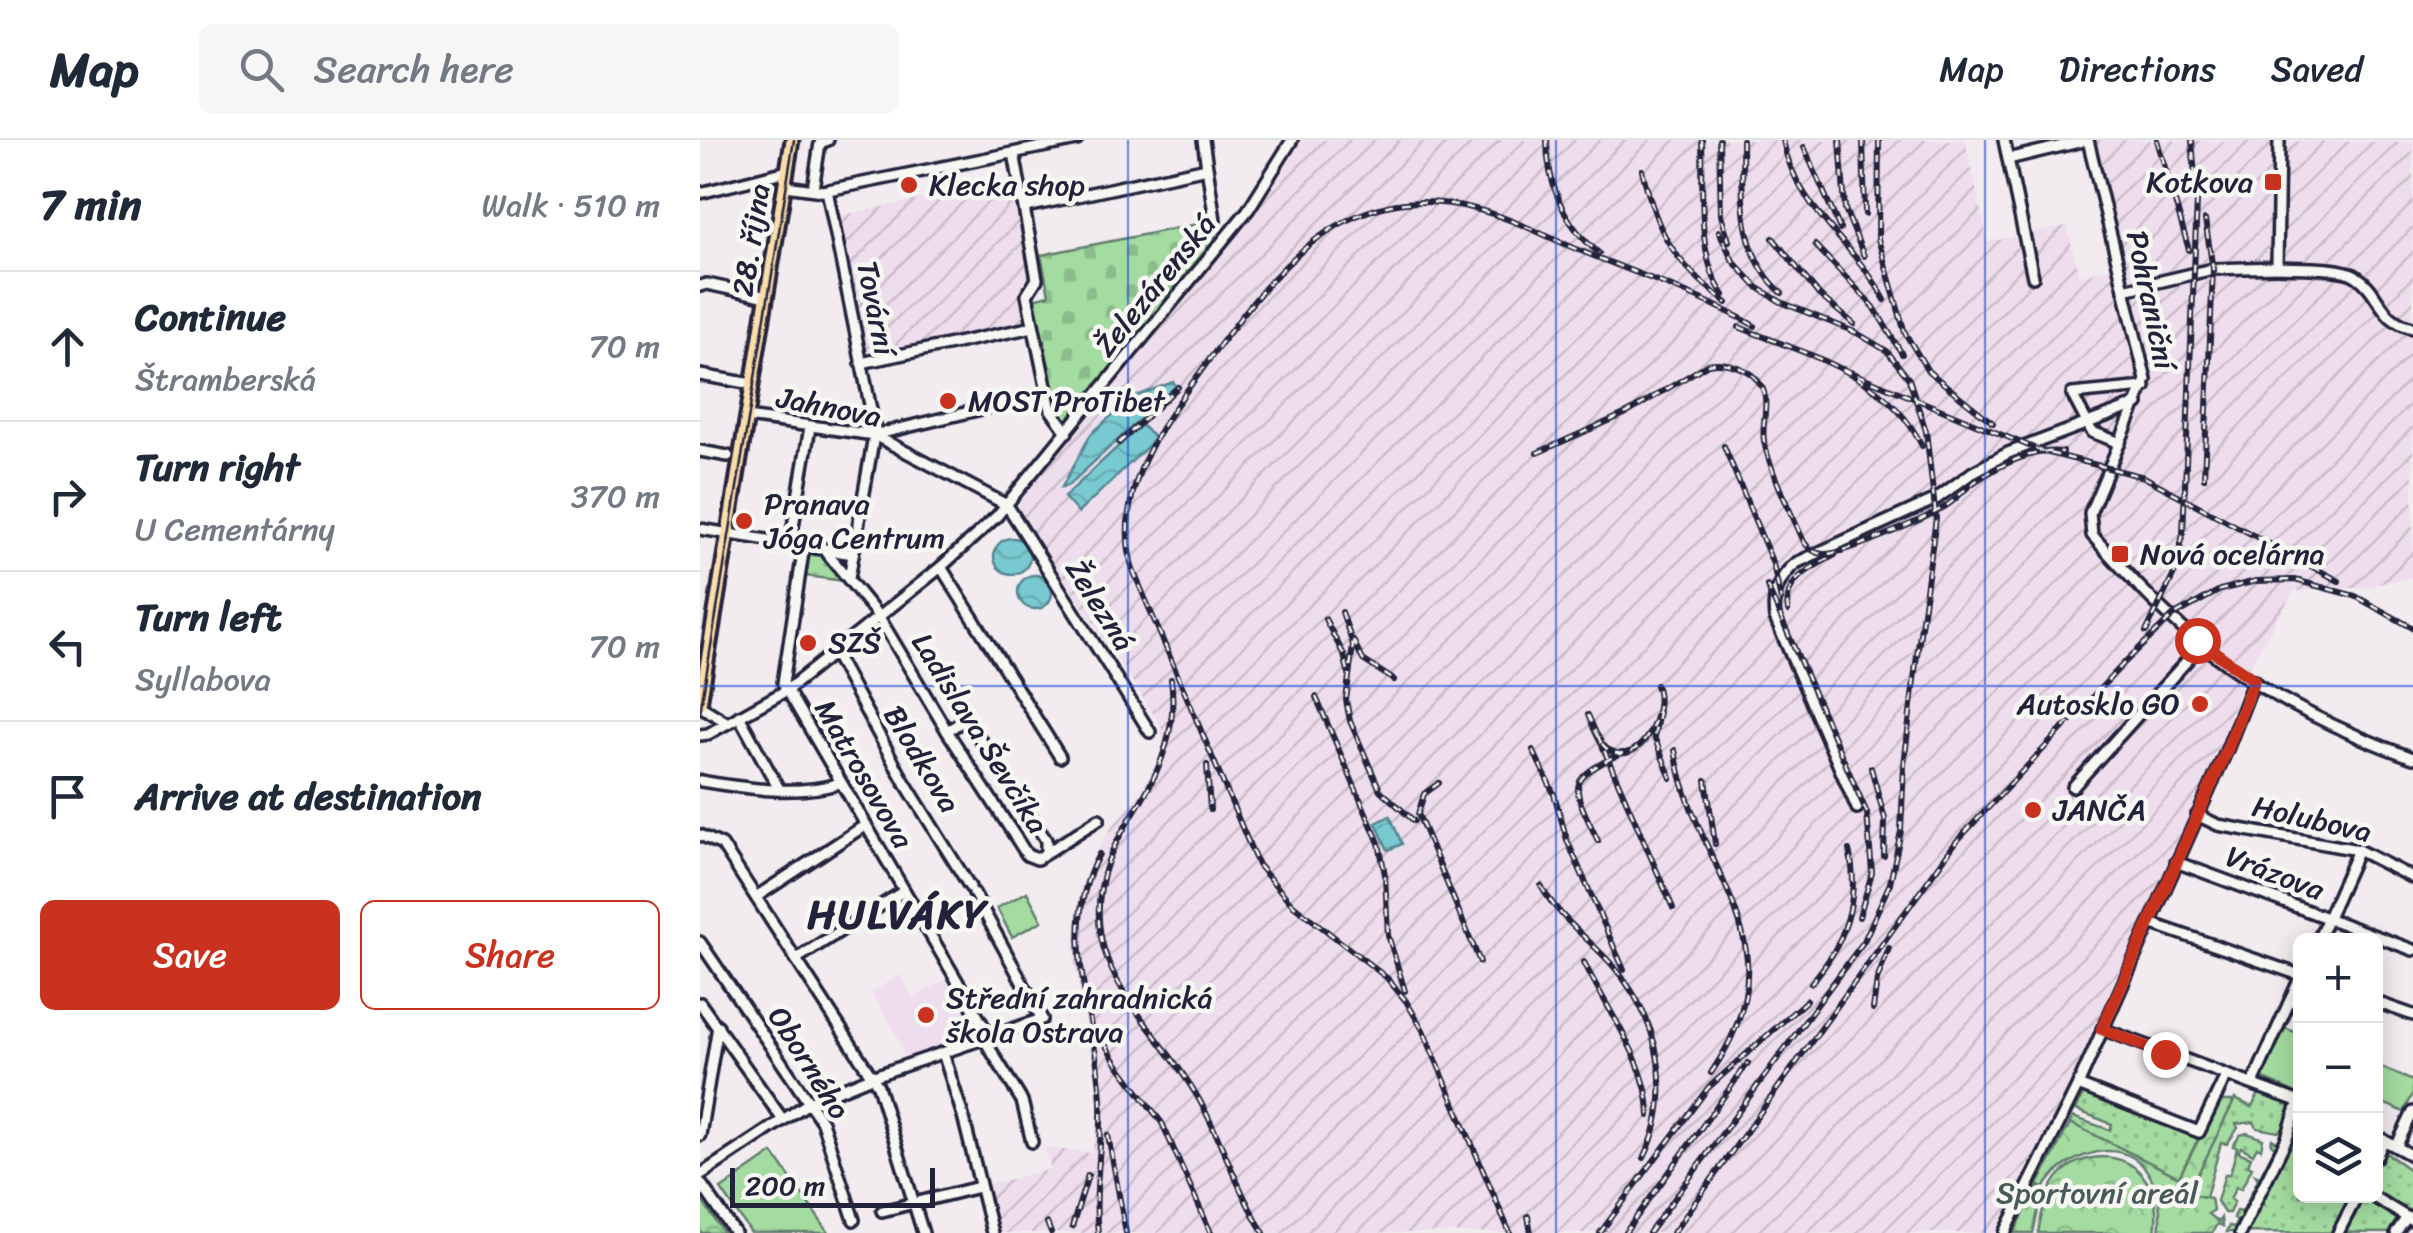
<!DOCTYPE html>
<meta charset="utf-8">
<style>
body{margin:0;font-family:Sriracha,sans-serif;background:#f6f6f7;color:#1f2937}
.controls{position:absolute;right:30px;bottom:30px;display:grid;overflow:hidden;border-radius:15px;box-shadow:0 5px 25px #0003}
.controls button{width:90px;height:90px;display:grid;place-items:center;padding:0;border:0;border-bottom:2px solid #e0e1e3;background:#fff;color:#1f2937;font:50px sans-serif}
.scale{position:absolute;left:30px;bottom:25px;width:205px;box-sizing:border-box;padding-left:10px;border:5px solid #22223b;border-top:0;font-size:28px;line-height:35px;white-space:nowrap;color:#22223b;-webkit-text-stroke:8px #f6f6f2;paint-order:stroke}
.stop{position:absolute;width:30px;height:30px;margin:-22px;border:8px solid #c8321e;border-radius:50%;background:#fff}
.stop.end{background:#c8321e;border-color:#fff;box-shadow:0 2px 10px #0008}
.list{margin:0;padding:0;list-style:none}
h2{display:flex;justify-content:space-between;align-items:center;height:130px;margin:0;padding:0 40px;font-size:42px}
h2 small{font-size:32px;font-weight:400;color:#747a83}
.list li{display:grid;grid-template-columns:65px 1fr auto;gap:30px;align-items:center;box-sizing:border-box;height:150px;padding:0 40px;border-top:2px solid #e0e1e3}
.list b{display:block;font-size:38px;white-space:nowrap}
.list p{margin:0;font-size:32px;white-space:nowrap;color:#747a83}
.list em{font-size:32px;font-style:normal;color:#747a83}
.actions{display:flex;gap:20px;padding:30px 40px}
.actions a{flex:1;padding:22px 0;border:2px solid #c8321e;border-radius:15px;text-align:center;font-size:35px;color:#c8321e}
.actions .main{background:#c8321e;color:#fff}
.icon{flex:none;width:55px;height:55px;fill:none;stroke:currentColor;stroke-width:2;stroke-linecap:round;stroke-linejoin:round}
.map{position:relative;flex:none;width:1713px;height:1093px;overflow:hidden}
header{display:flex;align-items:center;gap:60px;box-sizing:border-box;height:140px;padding:0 50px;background:#fff;border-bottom:2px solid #e0e1e3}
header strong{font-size:48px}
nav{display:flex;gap:55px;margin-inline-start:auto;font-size:35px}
.search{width:700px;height:90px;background:#f6f6f7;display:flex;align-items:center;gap:25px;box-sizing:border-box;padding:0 35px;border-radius:15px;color:#747a83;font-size:38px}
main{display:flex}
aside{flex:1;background:#fff}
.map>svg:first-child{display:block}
</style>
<header>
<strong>Map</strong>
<div class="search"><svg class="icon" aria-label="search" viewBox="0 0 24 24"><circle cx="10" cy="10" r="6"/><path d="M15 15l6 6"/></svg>Search here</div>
<nav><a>Map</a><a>Directions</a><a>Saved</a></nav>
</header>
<main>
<aside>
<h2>7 min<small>Walk · 510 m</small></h2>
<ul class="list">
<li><svg class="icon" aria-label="ahead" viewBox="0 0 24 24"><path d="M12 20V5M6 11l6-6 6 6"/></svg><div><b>Continue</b><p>Štramberská</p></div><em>70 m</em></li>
<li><svg class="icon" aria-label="right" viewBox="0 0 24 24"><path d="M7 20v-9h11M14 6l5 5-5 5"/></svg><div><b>Turn right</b><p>U Cementárny</p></div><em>370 m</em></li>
<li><svg class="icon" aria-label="left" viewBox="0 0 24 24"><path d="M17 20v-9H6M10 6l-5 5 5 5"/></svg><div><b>Turn left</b><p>Syllabova</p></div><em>70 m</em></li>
<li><svg class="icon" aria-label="arrive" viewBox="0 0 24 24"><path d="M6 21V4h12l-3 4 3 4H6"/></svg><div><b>Arrive at destination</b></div></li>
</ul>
<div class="actions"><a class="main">Save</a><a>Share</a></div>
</aside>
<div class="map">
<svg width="1713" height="1093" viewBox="0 0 1713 1093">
<defs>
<pattern id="industrial-furrows" width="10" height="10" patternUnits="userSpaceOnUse" patternTransform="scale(2.5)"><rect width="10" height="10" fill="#eeddec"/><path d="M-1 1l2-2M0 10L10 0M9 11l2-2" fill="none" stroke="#ccbdcb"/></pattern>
<pattern id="grass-dots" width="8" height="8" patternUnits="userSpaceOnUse" patternTransform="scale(2.5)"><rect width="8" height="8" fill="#a3dba0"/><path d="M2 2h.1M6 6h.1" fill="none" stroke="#8cbc8b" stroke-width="1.8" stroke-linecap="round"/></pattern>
<pattern id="forest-crowns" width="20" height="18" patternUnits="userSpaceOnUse" patternTransform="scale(2.5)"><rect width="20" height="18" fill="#a3dba0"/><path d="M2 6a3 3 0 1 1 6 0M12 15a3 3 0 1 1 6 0" fill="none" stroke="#8cbc8b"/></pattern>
<pattern id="cemetery-stones" width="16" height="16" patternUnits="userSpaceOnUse" patternTransform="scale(2.5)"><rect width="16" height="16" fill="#a3dba0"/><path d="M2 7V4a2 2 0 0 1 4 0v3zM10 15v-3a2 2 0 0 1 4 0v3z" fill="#8cbc8b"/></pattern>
<pattern id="water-waves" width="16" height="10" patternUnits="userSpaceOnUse" patternTransform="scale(2.5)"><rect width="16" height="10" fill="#79cad0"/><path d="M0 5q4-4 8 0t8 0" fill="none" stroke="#68adb4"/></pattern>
</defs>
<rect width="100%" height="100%" fill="#f2ebef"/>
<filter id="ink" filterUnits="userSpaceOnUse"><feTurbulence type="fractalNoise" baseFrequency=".01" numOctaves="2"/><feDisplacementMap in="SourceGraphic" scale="20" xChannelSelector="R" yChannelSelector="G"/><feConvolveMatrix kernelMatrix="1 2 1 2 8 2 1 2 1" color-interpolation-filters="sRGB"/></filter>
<g filter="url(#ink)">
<!-- built -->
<path fill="#eeddec" d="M200,835l14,23 34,-20 30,56 -72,24 -13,-31 -22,-34z"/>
<!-- industrial -->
<g fill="url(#industrial-furrows)">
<path d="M602,0h663l23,102 79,-16 12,50 44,-12 -29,-124 319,2v434l-47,11 -72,4 -48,80 -29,81 -157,353 -65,128h-1000l-11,-47 67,-17 -6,-21 47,5 6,-33v-27l-24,-135 4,-60 12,-35 21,-35 29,-35 19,-34 4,-17 -2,-17 -143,-216 5,-13 249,-307z"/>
<path d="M316,40l16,83v14l-13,11 7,34 -159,33 -28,-139z"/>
</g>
<!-- grass -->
<g fill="url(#grass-dots)" stroke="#627e6e" stroke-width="2.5">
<path d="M109,410l12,2 24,29 -40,-5z"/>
<path d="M1561,950l31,15 -5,23 -9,4 -21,-4 -3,-6 -18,2 2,4 -11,16 -6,-1 -15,54 -19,-2 48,-96 17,8z"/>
<path d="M1384,952l116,43 -21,42 -109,-54 3,-6 37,13 2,-6 -36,-14z"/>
<path d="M1600,975v81h76v-50l37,26v46l-10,15 -177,-1 3,-6 5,1 3,-6 -4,-4 3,-6 6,1 16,-33 -3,-5 5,2 15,-29 -4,-3 1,-5 16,10z"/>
<path d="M1547,993l16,6 -2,10 -4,-2 -4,7 -12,-7 -3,5 13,5 -3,8 4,2 -11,22 -5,-2 -6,12 4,3 -5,11h-5l-7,-12 8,-27h5l7,-26 -4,-2 7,-11z"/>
</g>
<!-- forest -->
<g fill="url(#forest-crowns)" stroke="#627e6e" stroke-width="2.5">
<path d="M1519,961h15l-46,93 23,4 2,12 -5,4 10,8 3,-4 1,8 -5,-2 -5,9h-53c4,-27 -3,-62 -27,-76 -29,-16 -71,3 -88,31l-6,-3 32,-62 109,54z"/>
<path d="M1401,1017c43,0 60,38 54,76h-117c7,-40 17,-73 63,-76z"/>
<path d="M1337,1047l6,2 -10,44h-19z"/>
<path d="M0,1058l24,35h-24z"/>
</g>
<!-- cemetery -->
<path fill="url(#cemetery-stones)" stroke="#627e6e" stroke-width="2.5" d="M513,81l3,18 -151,185 -11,-24 -21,-101 16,-4 -8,-40z"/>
<!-- garden -->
<g fill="#a3dba0" stroke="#627e6e" stroke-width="2.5">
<path d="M327,752l15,29 -30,16 -15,-29z"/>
<path d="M1582,887l18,7v61l-40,-18z"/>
<path d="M1676,925l37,16v13l-9,18 -28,-12z"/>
<path d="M73,1013l56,80h-78l-30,-44z"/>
</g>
<!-- water -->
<g fill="url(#water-waves)" stroke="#568794" stroke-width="2.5">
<path d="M473,242l3,4 -107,99 -7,2 29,-53 40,-36z"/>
<path d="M441,285l13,12 -4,7 -72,69 -14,-16z"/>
<circle cx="312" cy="416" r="18"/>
<circle cx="335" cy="452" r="17"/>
<path d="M690,676l12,28 -14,6 -12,-27z"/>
</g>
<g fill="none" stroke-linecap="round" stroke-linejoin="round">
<defs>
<g id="minor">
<path d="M503,0l12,80"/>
<path d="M1304,0l29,137"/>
<path d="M1388,0l58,240 -56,133 2,22c35,40 75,82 116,115 56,45 137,84 205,108"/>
<path d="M314,13l23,126 -10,16 24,115 16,22"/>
<path d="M1308,19l79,-19"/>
<path d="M85,46l38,5 254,-51"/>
<path d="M113,49l7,-46 8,-3"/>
<path d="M127,50l48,240 -26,148"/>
<path d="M0,53l87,-22"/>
<path d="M326,67l181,-39"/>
<path d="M1577,127c19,1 65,-1 79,9 25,16 22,44 57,52"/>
<path d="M0,146l7,-2 60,13"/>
<path d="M1424,150l89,-21 64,-2 2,-127"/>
<path d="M161,223l172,-36"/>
<path d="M0,235l52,9"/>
<path d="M47,277l127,18 133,70 143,227"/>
<path d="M174,295l174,-42"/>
<path d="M1420,303l-28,-11 -20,-38 73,-7"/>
<path d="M0,311l28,5"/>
<path d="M0,389l153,25"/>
<path d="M90,404l20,-117"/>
<path d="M104,406l-21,137 207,354"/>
<path d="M123,408l56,69 68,114 80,124 10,4 62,-40"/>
<path d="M241,427l119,190"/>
<path d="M134,513l70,128 66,106"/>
<path d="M0,566l28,17"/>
<path d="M39,576l40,73"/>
<path d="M247,591l16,-10 7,3 76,116v13"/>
<path d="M0,595l8,-1 79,-44 154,-123 56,-51 251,-306 44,-70"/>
<path d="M1,641c44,7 95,16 139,2"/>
<path d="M1373,647l129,-143"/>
<path d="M1157,668l-82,-190c-3,-23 3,-40 21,-55l140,-64 37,-27 35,-19 130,-49"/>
<path d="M1497,675l21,10 140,25 55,28"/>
<path d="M0,695l22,10 156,241 45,147"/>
<path d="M1476,722l237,88"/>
<path d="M56,757l108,-71"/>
<path d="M1450,783l150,52"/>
<path d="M1618,800l40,-90"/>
<path d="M0,802l122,180 32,98"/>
<path d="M96,819l108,-68"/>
<path d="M1676,862l37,13"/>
<path d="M0,863l83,117"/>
<path d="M1402,889l198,73"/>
<path d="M284,899l38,62 10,41"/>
<path d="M243,913l20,63 29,117"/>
<path d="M1553,943l47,-105"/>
<path d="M1378,945l121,47 27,-56"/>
<path d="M0,995l18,-109"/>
<path d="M1676,996l37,20"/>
<path d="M1697,1005l16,-33"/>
<path d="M1676,1017l8,-17"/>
<path d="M0,1035l110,-73 61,-25 171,-58 -68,-126"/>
<path d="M0,1042l35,51"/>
<path d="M1672,1056l41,25"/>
<path d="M182,1071l97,-24"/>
<path d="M1305,1093l73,-148 148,-333 28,-72"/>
<path d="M1540,1093l47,-95 12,-37"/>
<path d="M1638,1093l19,-37"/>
<path d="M1696,1093l11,-16"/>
</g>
<path id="major" d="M0,564l92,-564"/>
</defs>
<!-- minor casing -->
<use href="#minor" stroke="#22223b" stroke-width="16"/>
<!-- major casing -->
<use href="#major" stroke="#22223b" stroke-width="19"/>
<!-- minor -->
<use href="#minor" stroke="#f6f6f2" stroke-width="9"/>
<!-- major -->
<use href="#major" stroke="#faddab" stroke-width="11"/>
<!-- tram -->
<path stroke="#22223b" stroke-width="2.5" d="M0,573l94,-573"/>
<defs>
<g id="rail">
<path d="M847,0c0,44 17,85 52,113"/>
<path d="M1002,0c2,47 -7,117 22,155"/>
<path d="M1019,0l2,75 8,26"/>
<path d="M1042,0c1,56 -5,113 40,153"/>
<path d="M1083,0c12,68 71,102 102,160"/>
<path d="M1140,0l5,69 19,47"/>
<path d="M1163,0l2,74"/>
<path d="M1179,0l-1,99 27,94 23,38 65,52"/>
<path d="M1457,0l32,110"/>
<path d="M1104,7l36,82"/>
<path d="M942,30c17,67 30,90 85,133"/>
<path d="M1073,98l46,57 35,29"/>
<path d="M1115,105l59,62 28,47"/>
<path d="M1039,187c68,28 149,47 183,119"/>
<path d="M1143,229l198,82 103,26 195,104"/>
<path d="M419,303l59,-56"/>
<path d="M1024,306l49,118 8,36"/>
<path d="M837,313l92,-41 79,-48c18,-4 45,5 54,23 8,16 -1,37 2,54 6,31 27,71 40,101 5,7 10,11 19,12 19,2 104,-36 123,-48 11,-7 19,-18 30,-25 25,-17 56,-32 87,-29"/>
<path d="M1504,338l9,-209 -8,-49"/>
<path d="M1067,446l100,227 5,60 -13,44"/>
<path d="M1088,471c-5,-32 23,-43 47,-56"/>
<path d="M642,472l11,33 -7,55 4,21 30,69 34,31"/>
<path d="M625,479l19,36 4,16"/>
<path d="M1446,492l29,-60 8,-38 14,-334 -5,-60"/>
<path d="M653,500l10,20 31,20"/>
<path d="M471,539c6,45 -7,84 -30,122 -12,20 -25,38 -33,60 -38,108 48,159 93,242 23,43 37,89 63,130"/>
<path d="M616,557l63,146 6,32 3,60 17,56"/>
<path d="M959,572l-5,25 17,41"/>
<path d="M888,575c5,10 10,29 21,35 33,18 58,-40 47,-65"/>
<path d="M898,596l75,172"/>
<path d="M833,610l21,44 13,46 57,130"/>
<path d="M975,610c21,126 127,190 36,323"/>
<path d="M507,625l3,45"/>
<path d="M1171,628l14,51 -1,37"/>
<path d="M1006,640l9,64"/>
<path d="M739,643l-15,11 -6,20 62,148"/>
<path d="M898,701c-25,-54 -36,-60 24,-88"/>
<path d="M841,746c19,34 49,53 73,81 46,54 61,128 30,191"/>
<path d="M884,822c23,49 65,100 65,154"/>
<path d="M1111,843c33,-37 50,-84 38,-133"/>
<path d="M1173,869l4,-29 12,-32"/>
<path d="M397,891l19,31 46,61 49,110"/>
<path d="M408,995l18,98"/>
<path d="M828,1076l3,17"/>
<path d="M347,1083l4,10"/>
<path d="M372,1087l16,-52"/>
<path d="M398,1093c-5,-44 5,-87 3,-131 -3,-85 -46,-166 -2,-248"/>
<path d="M810,1093l-87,-203 -17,-29 -19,-23 -95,-74 -34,-39 -125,-295c-20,-70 20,-134 60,-188 71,-97 142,-209 282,-173 34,8 66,25 99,39 60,25 124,46 181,78"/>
<path d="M900,1093l108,-145 99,-88"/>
<path d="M925,1093l123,-170"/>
<path d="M949,1093l215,-292 26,-58 11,-52 3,-66 12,-102 20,-145 -10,-87 -17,-52 -22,-28 -30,-18 -76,-31 -24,-15 -24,-26 -14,-30"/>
<path d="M973,1093l283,-391 170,-181 47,-45 47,-26 36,-9 39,-1 60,16 58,32"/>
</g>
</defs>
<!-- rail casing -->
<use href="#rail" stroke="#22223b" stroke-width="6"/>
<!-- rail -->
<use href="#rail" stroke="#f6f6f2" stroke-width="2.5" stroke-dasharray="8" stroke-linecap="butt"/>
</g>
</g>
<g fill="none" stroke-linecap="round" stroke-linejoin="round" filter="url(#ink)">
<!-- route -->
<path stroke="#c8321e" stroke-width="12" d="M1465,914l-63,-25 124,-277 28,-72 -57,-40"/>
</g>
<!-- grid -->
<path fill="none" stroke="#1d4ed8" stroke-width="2.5" stroke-opacity="0.55" d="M428,0v1093M856,0v1093M1285,0v1093M0,546h1713"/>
<!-- markers -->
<g fill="#c8321e" stroke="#f6f6f2" stroke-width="4">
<rect x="1563" y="32" width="20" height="20" rx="5"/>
<circle cx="209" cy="45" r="10"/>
<circle cx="248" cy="261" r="10"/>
<circle cx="44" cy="381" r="10"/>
<rect x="1410" y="404" width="20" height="20" rx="5"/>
<circle cx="108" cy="503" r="10"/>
<circle cx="1500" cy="564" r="10"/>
<circle cx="1333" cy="670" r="10"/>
<circle cx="226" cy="875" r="10"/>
</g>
<g text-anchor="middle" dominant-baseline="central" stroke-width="9" stroke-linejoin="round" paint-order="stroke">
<!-- poi labels -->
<g font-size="30" fill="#22223b" stroke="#f6f6f2" text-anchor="start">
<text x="1553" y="42" text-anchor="end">Kotkova</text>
<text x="229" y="45">Klecka shop</text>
<text x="268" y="261">MOST ProTibet</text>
<text x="64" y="364">Pranava<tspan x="64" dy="34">Jóga Centrum</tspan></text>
<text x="1440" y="414">Nová ocelárna</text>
<text x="128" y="503">SZŠ</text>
<text x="1480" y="564" text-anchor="end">Autosklo GO</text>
<text x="1353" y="670">JANČA</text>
<text x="246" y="858">Střední zahradnická<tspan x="246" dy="34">škola Ostrava</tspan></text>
</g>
<!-- street labels -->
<g font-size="30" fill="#22223b" stroke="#f6f6f2">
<text transform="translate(51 100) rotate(-81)">28. října</text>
<text transform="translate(455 145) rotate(-51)">Železárenská</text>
<text transform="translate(1451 160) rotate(78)">Pohraniční</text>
<text transform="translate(176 168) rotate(79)">Tovární</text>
<text transform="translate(129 267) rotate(11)">Jahnova</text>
<text transform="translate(400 465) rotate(58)">Železná</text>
<text transform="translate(280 593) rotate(58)">Ladislava Ševčíka</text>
<text transform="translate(222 619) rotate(59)">Blodkova</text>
<text transform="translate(164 634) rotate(60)">Matrosovova</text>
<text transform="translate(1612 679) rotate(13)">Holubova</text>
<text transform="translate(1575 733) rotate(21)">Vrázova</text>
<text transform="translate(109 923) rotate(58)">Oborného</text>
</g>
<!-- park labels -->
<g font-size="30" fill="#495a59" stroke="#f6f6f2">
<text x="1397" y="1053">Sportovní areál</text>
</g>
<!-- district labels -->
<g font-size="40" font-weight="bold" letter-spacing="2.5" fill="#22223b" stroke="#f6f6f2">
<text x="198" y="774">HULVÁKY</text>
</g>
</g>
</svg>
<div class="controls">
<button>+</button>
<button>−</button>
<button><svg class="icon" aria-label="layers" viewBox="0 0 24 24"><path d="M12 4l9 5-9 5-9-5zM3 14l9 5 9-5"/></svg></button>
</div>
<div class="scale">200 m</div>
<div class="stop" style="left:1497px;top:500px"></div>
<div class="stop end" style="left:1465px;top:914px"></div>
</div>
</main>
